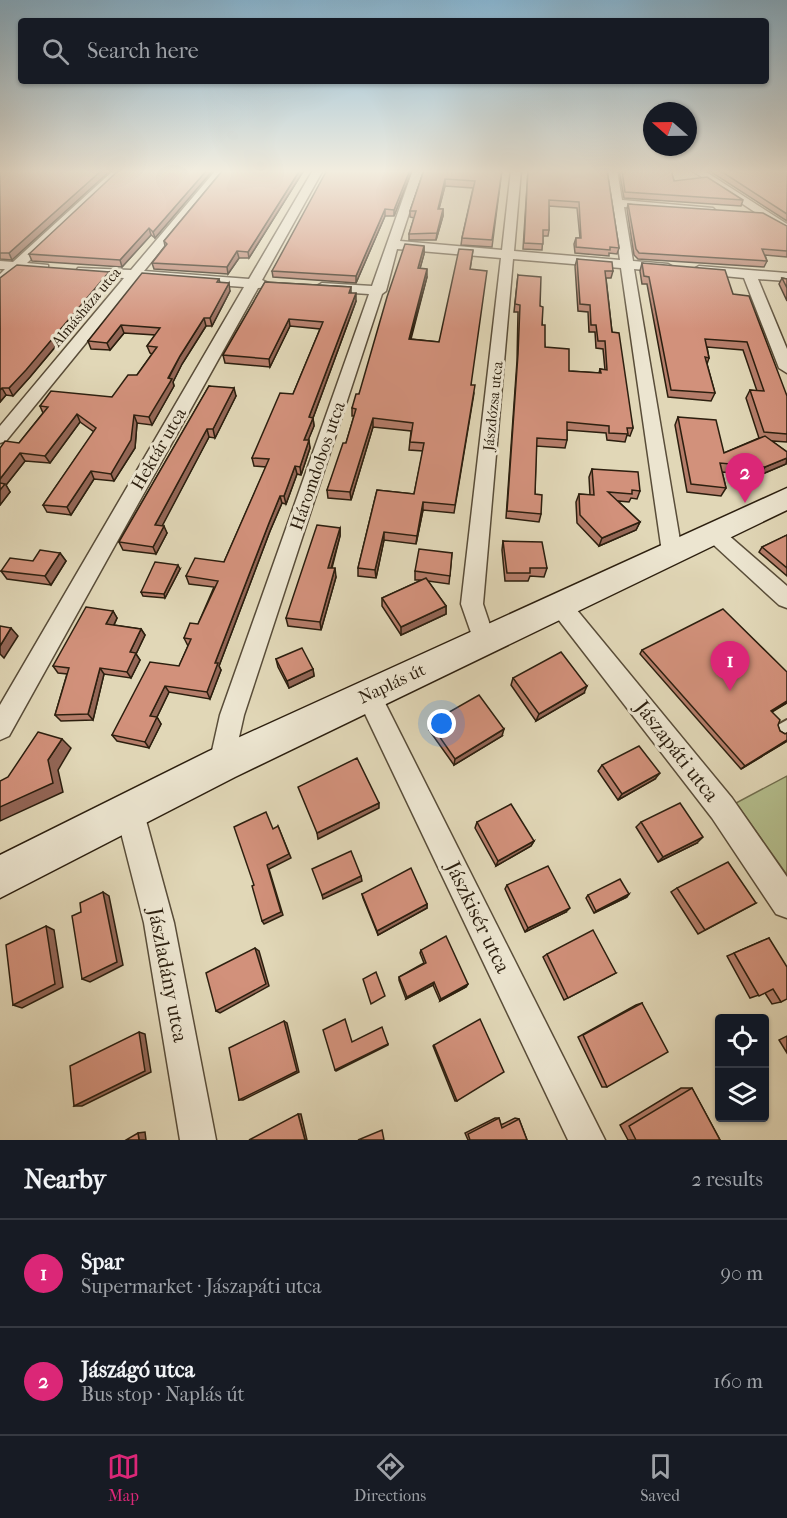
<!DOCTYPE html>
<meta charset="utf-8">
<style>
body{margin:0;font-family:"IM FELL French Canon",serif;background:#242831;color:#f1f3f6}
.controls{position:absolute;right:18px;bottom:18px;display:grid;overflow:hidden;border-radius:6px;box-shadow:0 2px 4px #0004}
.controls button{width:54px;height:54px;display:grid;place-items:center;padding:0;border:0;border-bottom:2px solid #363941;background:#171b24;color:#f1f3f6;font:30px sans-serif}
.compass{position:absolute;left:643px;top:102px;width:54px;height:54px;border-radius:50%;background:#171b24;box-shadow:0 2px 4px #0004;rotate:290deg}
.you{position:absolute;left:442px;top:724px;width:21px;height:21px;margin:-15px;border:4px solid #fff;border-radius:50%;background:#1a73e8;box-shadow:0 0 0 9px #1a73e833}
.badge{display:grid;place-items:center;width:39px;height:39px;border-radius:50%;background:#db2777;color:#fff;font-size:20px;font-weight:700}
.pin{position:absolute;translate:-50% -50px;filter:drop-shadow(0 2px 3px #0008)}
.pin::after{content:'';position:absolute;top:32px;width:21px;height:18px;background:inherit;clip-path:polygon(0 0,100% 0,50% 100%)}
.list{margin:0;padding:0;list-style:none}
h2{display:flex;justify-content:space-between;align-items:center;height:78px;margin:0;padding:0 24px;font-size:26px}
h2 small{font-size:20px;font-weight:400;color:#9ea1a6}
.list li{display:grid;grid-template-columns:39px 1fr auto;gap:18px;align-items:center;box-sizing:border-box;height:108px;padding:0 24px;border-top:2px solid #363941}
.list b{display:block;font-size:22px;white-space:nowrap}
.list p{margin:0;font-size:20px;white-space:nowrap;color:#9ea1a6}
.list em{font-size:20px;font-style:normal;color:#9ea1a6}
.icon{flex:none;width:33px;height:33px;fill:none;stroke:currentColor;stroke-width:2;stroke-linecap:round;stroke-linejoin:round}
.map{position:relative;flex:none;width:787px;height:1140px;overflow:hidden}
.search{position:absolute;background:#171b24;box-shadow:0 2px 4px #0004;left:18px;right:18px;top:18px;height:66px;display:flex;align-items:center;gap:15px;box-sizing:border-box;padding:0 21px;border-radius:6px;color:#9ea1a6;font-size:22px}
.sheet{height:294px;background:#171b24}
nav{display:flex;justify-content:space-around;align-items:center;box-sizing:border-box;height:84px;border-top:2px solid #363941;background:#171b24;font-size:16px;color:#9ea1a6}
nav a{display:grid;justify-items:center;gap:3px}
nav .on{color:#db2777}
.map>svg:first-child{display:block}
</style>
<div class="map">
<svg width="787" height="1140" viewBox="0 0 787 1140">
<rect width="100%" height="100%" fill="#e1d7b7"/>
<filter id="stains"><feTurbulence type="fractalNoise" baseFrequency=".00333" numOctaves="4"/><feColorMatrix values="0 0 0 0 .2 0 0 0 0 .09 0 0 0 0 .02 0 0 0 .5 -.17"/></filter>
<radialGradient id="worn" r=".72"><stop offset=".6" stop-color="#630" stop-opacity="0"/><stop offset="1" stop-color="#630" stop-opacity=".3"/></radialGradient>
<!-- green -->
<path fill="#b4be8d" stroke="#706e4e" stroke-width="1.5" d="M787,776v99l-51,-72z"/>
<g fill="none" stroke-linecap="round" stroke-linejoin="round">
<defs>
<path id="lane" d="M787,720v13l-5,2 -4,-2 -2,-4 2,-4z"/>
<g id="street">
<path d="M114,170h11l-98,93 21,2v6l-29,-1 -19,15v-11l5,-5h-5v-8l13,1z"/>
<path d="M216,170h10l-82,101 105,8 64,-109h10l-61,110 9,4 -2,3 -11,1 -249,448 -9,4v-35l244,-418 -106,-8 -132,162 -6,2v-17l124,-148 -41,-3 -7,-4 2,-3 53,2z"/>
<path d="M413,170h10l-23,71 102,9 9,-80h10l-7,81 106,9 -13,-90h10l5,30 91,8 2,2 -6,3 -85,-6 9,54 35,3 7,4 -7,4 -34,-3 48,283 -3,6 -7,2 -7,-2 -3,-6 -41,-284 -108,-9 -30,345 12,36 -3,7 -8,3 -8,-3 -15,-43 40,-346 -104,-9 -11,42 -4,3 -138,421 -13,58 -9,4 -9,-4 -4,-9 11,-49 149,-421 -47,-3 -7,-4 7,-4 50,3z"/>
<path d="M691,170h12l84,54v9z"/>
<path d="M699,266l88,7v8l-29,-2 29,70v24l-8,-5 -35,-90 -50,-5 -2,-3z"/>
<path d="M712,525l7,2 68,59v22l-8,-3 -74,-68 -3,-5 3,-5z"/>
<path d="M559,595l8,3 165,200 55,79v41l-11,-4 -64,-96 -161,-208 -3,-6 3,-6z"/>
<path d="M368,684l9,3 228,453h-37l-212,-445 3,-8z"/>
<path d="M130,799l10,4 4,10 30,110 42,217h-36l-36,-217 -28,-110 4,-10z"/>
</g>
<path id="secondary" d="M787,488v22l-552,267 -235,121v-43l209,-104z"/>
</defs>
<!-- lane casing -->
<use href="#lane" stroke="#594d39" stroke-width="4"/>
<!-- street casing -->
<use href="#street" stroke="#594d39" stroke-width="3"/>
<!-- secondary casing -->
<use href="#secondary" stroke="#2c1f0f" stroke-width="3"/>
<!-- lane -->
<use href="#lane" fill="#ece5d0" fill-rule="evenodd"/>
<!-- street -->
<use href="#street" fill="#ece5d0" fill-rule="evenodd"/>
<!-- secondary -->
<use href="#secondary" fill="#ece5d0" fill-rule="evenodd"/>
</g>
<!-- wall -->
<g fill="#b57d6a" stroke="#2c1f0f" stroke-width="1.5">
<path d="M0,170l12,90 -12,-1z"/>
<path d="M213,170l-58,68 -4,-3 -29,32 -90,-6 -3,-7z"/>
<path d="M223,170h81l-55,88h-10l-11,16 -74,-5 -2,-6 13,-17 -1,-5z"/>
<path d="M412,170l-18,46h-9l-29,67 -83,-6 -1,-6z"/>
<path d="M424,170h78l-10,77 -31,-2 1,-7 11,-50 -28,-2 -6,23h4v7l-7,24h-27v-6l5,-16 -4,-1v-6z"/>
<path d="M528,170h79l12,78 -2,6 -8,-1v3l-34,-3 -1,-9 2,-6h4l-3,-30 -28,-2v24l-1,6h-5l-1,14 -19,-1z"/>
<path d="M619,170h52l3,11 69,19 -2,6 -117,-8z"/>
<path d="M708,170h79v51z"/>
<path d="M628,204l159,22v31l-22,-2 2,6 -3,6 -126,-8 -4,-4 -7,-46z"/>
<path d="M424,246v8l-4,14 7,9 -16,62 28,3 34,-92 -3,20 1,115 3,8 -20,120 -31,-3 -7,34 -32,-4 -8,38 -18,-2v-8l19,-78 37,4 9,-43 -14,-1 2,-19 -38,-4 -22,73 -23,-2 -1,-8 19,-47 8,-27h-2v-8l7,-14z"/>
<path d="M577,259l36,12 -2,7h-5l6,54 21,96 -3,8 -3,-1 -2,7 -18,-2 -1,-7 -39,-3v10l-2,8 -29,-2 -1,48 6,20 -2,8 -33,-4 11,-157 1,-49h-4l4,-37 22,31 5,41 24,24 30,2 1,-4 5,1 -2,-21 -7,-1 -1,-16h-6l-1,-20 -10,-1 -3,-45z"/>
<path d="M642,263l91,31 54,102v46l-15,-1 15,11 -1,12 -26,11 -38,-3 4,16 -5,8 -34,-4 -12,-67 3,-8 46,36 35,-15 -13,-40 4,-8 7,1 -14,-41 -36,-3 2,11 -2,6 8,29 -4,8 -43,-4 -21,-113h-5l-2,-13z"/>
<path d="M109,272l3,7 -82,98 -17,19 -7,-1 -6,7v-124z"/>
<path d="M782,278l5,1v22l-8,-17z"/>
<path d="M219,279l1,4 10,8 -18,35h-6l-24,38 -9,18 1,4 -22,39 -15,-2 -2,25 -21,33 -20,-2 -23,36 -24,-3 -4,-7 51,-73 -14,-10 -30,41 -25,-2 -19,24 4,7 -10,13v-57l19,-5 24,-30 -3,-7 72,-9 25,-22 15,-21 -2,-1 -3,-7 8,-11 -31,-2 -14,17 -19,-1 -3,-8z"/>
<path d="M265,282l86,5v6l5,8 -43,117 1,8 -6,14 2,8 -9,27 -4,-1 -11,30 -4,-1 -12,28 -51,135 2,4 -11,29 -41,-7 -12,25 4,7 -12,24 -32,-7 -5,-6 67,-69 9,-20 -4,-8 14,-14 16,-37 -25,-3 -3,-8 38,-14 42,-95 -12,-1 -2,-8 41,-64 27,-65 -30,-3 -20,41 -45,-4 -2,-8z"/>
<path d="M209,386l27,10 -21,42 -6,-1 -47,88 5,8 -11,21 -33,-4 -4,-8z"/>
<path d="M592,469l48,22 -3,8 -6,-1 -2,4 -11,-1 22,21 -4,8 -37,16 -22,-23 -1,-21 3,-8 11,1 -1,-18z"/>
<path d="M340,528v8l-8,32 4,9 -15,53 -33,-4 -2,-8z"/>
<path d="M787,535v41l-28,-24 3,-5z"/>
<path d="M503,541l44,27 -3,9 -14,-1 -2,5h-23l-3,-31z"/>
<path d="M60,553l6,8 -15,24 -44,-6 -6,-8z"/>
<path d="M452,553l-3,31 -21,-3 18,25v8l-45,21 -19,-29v-8l40,-18h-7v-9z"/>
<path d="M180,569l-15,29 -22,-2 -2,-4z"/>
<path d="M113,611l4,7 -3,7 27,4 4,6 -9,19 4,6 -9,18 -27,-4 -11,46 -32,1 -6,-6 12,-41 -9,-1 -5,-7z"/>
<path d="M642,650l145,22v31l-15,9 8,19 5,3 2,-1v8l-46,28 -101,-115z"/>
<path d="M276,659l37,10 1,7 -25,12 -11,-21z"/>
<path d="M513,678l71,15 -48,28 -25,-36z"/>
<path d="M430,723l72,13 -48,29 -25,-35z"/>
<path d="M602,765l53,14 -37,21 -20,-29z"/>
<path d="M477,822l57,19 -3,5 -35,20 -21,-38z"/>
<path d="M641,822l56,21 -39,19 -22,-35z"/>
<path d="M507,885l59,27 -41,20 -20,-43z"/>
<path d="M677,888l79,15 -58,31 -27,-42z"/>
<path d="M362,894l65,10v4l-49,27 -15,-37z"/>
<path d="M588,895l39,2 -33,16 -8,-15z"/>
<path d="M769,938l12,64 -9,2 -7,-11 -15,5 -23,-42z"/>
<path d="M421,950l47,34 -2,3 -26,14 -7,-16 -27,14 -7,-19v-3l25,-14 -4,-10z"/>
<path d="M547,954l69,19 -52,27 -21,-43z"/>
<path d="M642,1003l-35,84h-5l-24,-50 58,-32z"/>
<path d="M787,1036v17l-8,-13z"/>
<path d="M434,1045l23,56h-2l-22,-55z"/>
<path d="M681,1088h11l28,52h-92l-8,-15z"/>
<path d="M495,1118h4l2,7 14,-7 4,1 8,21h-59l-3,-7z"/>
</g>
<!-- shaded-wall -->
<g fill="#936656" stroke="#2c1f0f" stroke-width="1.5">
<path d="M102,170h9l-99,90 -3,-7z"/>
<path d="M207,170h6l-58,68 -2,-6z"/>
<path d="M300,170h4l-55,88 -1,-6z"/>
<path d="M410,170h2l-18,46v-6z"/>
<path d="M445,179v7l-8,29 1,-6z"/>
<path d="M385,209v7l-29,67v-7z"/>
<path d="M443,209v7l-7,24 1,-7z"/>
<path d="M149,228l2,7 -29,32 -2,-7z"/>
<path d="M424,246v8l-6,22v-8z"/>
<path d="M237,251l2,7 -11,16 -1,-7z"/>
<path d="M427,269v8l-19,70 1,-8z"/>
<path d="M109,272l3,7 -82,98 -17,19 -4,-8z"/>
<path d="M229,283l1,8 -18,35 -2,-8z"/>
<path d="M356,293v8l-46,125 -1,-9z"/>
<path d="M204,318l2,8 -24,38 -9,18 1,4 -22,39 -3,-8 31,-61z"/>
<path d="M289,319l1,7 -20,41 -1,-8z"/>
<path d="M121,325l3,8 -14,17 -3,-7z"/>
<path d="M2,388l4,7 -6,7v-12z"/>
<path d="M234,388l2,8 -21,42 -2,-9z"/>
<path d="M77,414l3,8 -30,41 -5,-7z"/>
<path d="M134,415l3,8 -2,25 -21,33 -3,-7z"/>
<path d="M313,418l1,8 -9,22 -1,-8z"/>
<path d="M373,418v9l-22,73 -1,-8z"/>
<path d="M207,429l2,8 -50,95 -4,-7z"/>
<path d="M309,440l1,8 -9,27 -1,-8z"/>
<path d="M20,453l5,8 -19,24 4,7 -10,13v-26z"/>
<path d="M787,458l-1,6 -26,11 5,-8z"/>
<path d="M295,466l2,8 -11,30 -2,-8z"/>
<path d="M91,471l3,8 -23,36 -4,-8z"/>
<path d="M280,496l2,7 -12,28 -51,135 2,4 -11,29 -3,-7 8,-29 54,-140z"/>
<path d="M423,502v8l-7,34 1,-8z"/>
<path d="M640,522l-4,8 -37,16 3,-8z"/>
<path d="M164,526l3,7 -11,21 -3,-7z"/>
<path d="M340,528v8l-11,40 -1,-8z"/>
<path d="M384,532v8l-8,38 -1,-8z"/>
<path d="M60,553l6,8 -15,24 -6,-9z"/>
<path d="M178,565l2,4 -15,29 -1,-4z"/>
<path d="M335,568l1,9 -15,53 -1,-8z"/>
<path d="M446,606v8l-45,21v-8z"/>
<path d="M113,611l4,7 -6,13 -5,-7z"/>
<path d="M11,628l7,8 -14,22 -4,-4v-8z"/>
<path d="M141,629l4,6 -9,19 4,6 -9,18 -4,-6 3,-20z"/>
<path d="M100,668l4,6 -11,46 -5,-6z"/>
<path d="M313,669l1,7 -25,12 -2,-7z"/>
<path d="M165,686l4,6 -12,25 4,7 -12,24 -4,-6 5,-26z"/>
<path d="M587,686l-3,7 -48,28 3,-7z"/>
<path d="M787,701v2l-20,11 4,-3z"/>
<path d="M504,729l-2,7 -48,29 1,-6z"/>
<path d="M62,739l9,9 -13,22 5,22 -63,29v-14l48,-47z"/>
<path d="M787,740v1l-46,28 4,-3z"/>
<path d="M660,773l-5,6 -37,21 4,-6z"/>
<path d="M379,803v5l-61,31 -1,-6z"/>
<path d="M278,826l13,32 -22,11 14,46 -19,9 -2,-3 5,-56z"/>
<path d="M703,837l-6,6 -39,19 5,-5z"/>
<path d="M534,841l-3,5 -35,20 2,-5z"/>
<path d="M361,876l1,5 -39,18 -1,-4z"/>
<path d="M103,892l6,4 14,69 -33,17 -8,-3z"/>
<path d="M629,894l-2,3 -33,16 2,-2z"/>
<path d="M427,904v4l-49,27 -1,-4z"/>
<path d="M570,908l-4,4 -41,20 3,-4z"/>
<path d="M46,926l8,4 9,57 -41,21 -9,-3z"/>
<path d="M255,948l4,3 10,35 -49,27 -4,-2z"/>
<path d="M434,982l-1,3 -27,14 1,-2z"/>
<path d="M468,984l-2,3 -26,14 1,-2z"/>
<path d="M284,1021l3,2 12,49 -56,28h-4z"/>
<path d="M139,1032l6,2 6,38 -69,34h-8z"/>
<path d="M388,1044v1l-52,26 -1,-1z"/>
<path d="M298,1114h3l6,26h-2z"/>
<path d="M145,1132l1,8h-7l-1,-7z"/>
</g>
<!-- building -->
<g fill="#d2917b" stroke="#2c1f0f" stroke-width="1.5">
<path d="M0,170h102l-93,83h-9z"/>
<path d="M119,170h88l-54,62 -4,-4 -29,32 -91,-6z"/>
<path d="M223,170h77l-52,82 -11,-1 -10,16 -75,-4 15,-19 -3,-3z"/>
<path d="M327,170h83l-16,40 -9,-1 -29,67 -84,-5z"/>
<path d="M424,170h78l-10,70 -30,-2 13,-57 -30,-2 -7,30h5l-6,24 -28,1 7,-23h-6z"/>
<path d="M528,170h79l12,78 -9,-1v3l-34,-3v-9h5l-2,-36 -30,-2v30h-6v14l-19,-1z"/>
<path d="M622,170h49l3,11 33,-4 36,23 -118,-8z"/>
<path d="M719,170h68v44z"/>
<path d="M628,204l135,9 24,13v25l-25,-2 5,12 -128,-8 -3,-4z"/>
<path d="M405,244l19,2 -6,22 9,1 -18,70 30,3 20,-93 14,1 -3,19 17,2 -16,114h4l-20,120 -32,-3 -6,34 -33,-4 -9,38 -17,-2 19,-78 37,4 10,-51 -14,-1 3,-19 -40,-5 -23,74 -23,-2 16,-47h3l10,-34 -4,-1 4,-14h3l28,-97z"/>
<path d="M577,259l35,3 1,9h-8l7,61 7,1 14,95h-6l1,6 -19,-1v-7l-42,-4v18l-30,-2 -2,56 7,1 -1,19 -34,-3 11,-157 2,-49 -5,-1 3,-29 23,2 -1,29 3,1 -1,18h3v22l24,2v22l32,2 -1,-4 7,1 -2,-29h-7l-2,-16h-5l-1,-20 -10,-1z"/>
<path d="M642,263l83,7 8,24 16,2 38,100v38l-23,-2 -14,-42 14,1 -17,-49 -42,-3 4,19 -4,-1 10,36 -44,-3 -22,-113 -5,-1z"/>
<path d="M17,265l92,7 -83,98 -17,18h-7l-2,2v-112z"/>
<path d="M142,273l77,6 -2,3 12,1 -19,35h-6l-24,38 -12,22 4,1 -23,38 -15,-2 -3,25 -20,34 -20,-3 -24,36 -24,-2 53,-77 -19,-14 -32,42 -25,-3 -20,26v-31l5,-7 14,2 29,-36 -8,-1 11,-15 61,6 16,-22h9l20,-28 -10,-1 13,-18 -39,-3 -14,18 -19,-2z"/>
<path d="M782,278l5,1v9z"/>
<path d="M265,282l86,5 -2,6h7l-47,124 4,1 -9,22h5l-9,27 -5,-1 -11,30h-4l-11,27 -54,140h3l-11,29 -42,-6 -15,30 7,1 -12,25 -33,-7 38,-73 29,4 12,-27 -7,-1 6,-15 8,1 20,-43 -32,-5 9,-18 29,4 45,-103 -17,-1 28,-65 13,1 30,-72 -34,-3 -20,40 -46,-4z"/>
<path d="M209,386l25,2 -21,41h-6l-52,96 9,1 -11,21 -34,-5z"/>
<path d="M678,417l38,3 8,33 41,-17 22,16v6l-22,9 -45,-4 6,25 -35,-4z"/>
<path d="M592,469l46,3 2,19 -8,-1v4l-24,-2 32,30 -38,16 -22,-23 -1,-21 15,1z"/>
<path d="M0,483l5,1 -5,6z"/>
<path d="M317,525l23,3 -12,40h7l-15,54 -34,-4z"/>
<path d="M787,535v33l-25,-21z"/>
<path d="M503,541l39,1 5,26h-17v5h-23z"/>
<path d="M419,549l33,4 -2,23 -35,-5z"/>
<path d="M40,550l20,3 -15,23 -44,-5 9,-13 23,3z"/>
<path d="M155,562l23,3 -14,29 -23,-2z"/>
<path d="M426,578l20,28 -45,21 -19,-29z"/>
<path d="M86,607l27,4 -7,13 35,5 -11,23 6,1 -9,19 -27,-4 -12,46 -33,1 14,-47 -16,-2z"/>
<path d="M723,609l64,63v29l-16,10 9,9 -2,5 2,6 5,3 2,-1v7l-42,26 -103,-116z"/>
<path d="M0,626l11,2 -11,18z"/>
<path d="M302,648l11,21 -26,12 -11,-22z"/>
<path d="M561,652l26,34 -48,28 -26,-36z"/>
<path d="M479,695l25,34 -49,30 -25,-36z"/>
<path d="M38,732l24,7 -14,21 5,23 -53,24v-26l8,-4z"/>
<path d="M639,746l21,27 -38,21 -20,-29z"/>
<path d="M357,758l22,45 -62,30 -19,-46z"/>
<path d="M680,803l23,34 -40,20 -22,-35z"/>
<path d="M511,804l23,37 -36,20 -21,-39z"/>
<path d="M266,812l7,17 5,-3 11,28 -22,11 14,47 -19,9 -10,-35 2,-1 -20,-58z"/>
<path d="M351,851l10,25 -39,19 -10,-26z"/>
<path d="M728,862l28,41 -51,27 -28,-42z"/>
<path d="M548,866l22,42 -42,20 -21,-43z"/>
<path d="M411,868l16,36 -50,27 -15,-37z"/>
<path d="M620,879l9,15 -33,17 -8,-16z"/>
<path d="M103,892l14,70 -35,17 -10,-63 9,-4 -1,-9z"/>
<path d="M46,926l9,58 -42,21 -7,-60z"/>
<path d="M593,930l23,43 -48,25 -21,-44z"/>
<path d="M446,936l22,48 -27,15 -7,-17 -27,15 -8,-20 27,-14 -5,-13z"/>
<path d="M769,938l18,29v32l-6,3 -8,-13 -14,7 -25,-43z"/>
<path d="M255,948l11,36 -50,27 -10,-38z"/>
<path d="M376,972l9,24 -14,8 -8,-25z"/>
<path d="M642,1003l26,49 -61,35 -24,-52z"/>
<path d="M345,1019l7,23 30,-15 6,17 -53,26 -12,-40z"/>
<path d="M480,1019l24,53 -47,29 -23,-56z"/>
<path d="M284,1021l13,50 -58,29 -10,-52z"/>
<path d="M139,1032l6,39 -71,35 -4,-40z"/>
<path d="M692,1088l28,52h-84l-7,-14z"/>
<path d="M298,1114l7,26h-56z"/>
<path d="M499,1118l3,10 17,-9 8,21h-57l-2,-6z"/>
<path d="M382,1130l2,10h-26z"/>
<path d="M138,1133l1,7h-13z"/>
</g>
<!-- sky -->
<linearGradient id="sky" x2="0" y2="1"><stop stop-color="#87b6d3"/><stop offset="0.52" stop-color="#f2eddf"/><stop offset="1" stop-color="#f2eddf" stop-opacity="0"/></linearGradient>
<rect width="787" height="329" fill="url(#sky)"/>
<g text-anchor="middle" dominant-baseline="central" stroke-width="6" stroke-linejoin="round" paint-order="stroke">
<!-- far-street labels -->
<g font-size="15" fill="#2c1f0f" stroke="#ece5d0">
<text transform="translate(86 307) rotate(-50)">Almásháza utca</text>
<text transform="translate(493 406) rotate(-84)">Jászdózsa utca</text>
</g>
<!-- street labels -->
<g font-size="18" fill="#2c1f0f" stroke="#ece5d0">
<text transform="translate(159 449) rotate(-60)">Hektár utca</text>
<text transform="translate(318 466) rotate(-71)">Háromdobos utca</text>
<text transform="translate(392 684) rotate(-25)">Naplás út</text>
</g>
<!-- near-street labels -->
<g font-size="21" fill="#2c1f0f" stroke="#ece5d0">
<text transform="translate(677 751) rotate(52)">Jászapáti utca</text>
<text transform="translate(478 917) rotate(64)">Jászkisér utca</text>
<text transform="translate(168 975) rotate(79)">Jászladány utca</text>
</g>
</g>
<rect width="100%" height="100%" filter="url(#stains)"/>
<rect width="100%" height="100%" fill="url(#worn)"/>
</svg>
<div class="controls">
<button><svg class="icon" aria-label="locate" viewBox="0 0 24 24"><circle cx="12" cy="12" r="6"/><path d="M12 2v4M12 18v4M2 12h4M18 12h4"/></svg></button>
<button><svg class="icon" aria-label="layers" viewBox="0 0 24 24"><path d="M12 4l9 5-9 5-9-5zM3 14l9 5 9-5"/></svg></button>
</div>
<svg class="compass" viewBox="-18 -18 36 36"><path d="M0-13l5 13h-10z" fill="#e53935"/><path d="M0 13l5-13h-10z" fill="#9ea1a6"/></svg>
<div class="you"></div>
<div class="pin badge" style="left:730px;top:691px">1</div>
<div class="pin badge" style="left:745px;top:503px">2</div>
<div class="search"><svg class="icon" aria-label="search" viewBox="0 0 24 24"><circle cx="10" cy="10" r="6"/><path d="M15 15l6 6"/></svg>Search here</div>
</div>
<section class="sheet">
<h2>Nearby<small>2 results</small></h2>
<ul class="list">
<li><span class="badge">1</span><div><b>Spar</b><p>Supermarket · Jászapáti utca</p></div><em>90 m</em></li>
<li><span class="badge">2</span><div><b>Jászágó utca</b><p>Bus stop · Naplás út</p></div><em>160 m</em></li>
</ul>
</section>
<nav>
<a class="on"><svg class="icon" aria-label="map" viewBox="0 0 24 24"><path d="M3 6l6-2 6 2 6-2v14l-6 2-6-2-6 2zM9 4v14M15 6v14"/></svg>Map</a>
<a><svg class="icon" aria-label="directions" viewBox="0 0 24 24"><path d="M12 3l9 9-9 9-9-9zM9 14v-3h6M13 9l2 2-2 2"/></svg>Directions</a>
<a><svg class="icon" aria-label="saved" viewBox="0 0 24 24"><path d="M7 4h10v16l-5-4-5 4z"/></svg>Saved</a>
</nav>
